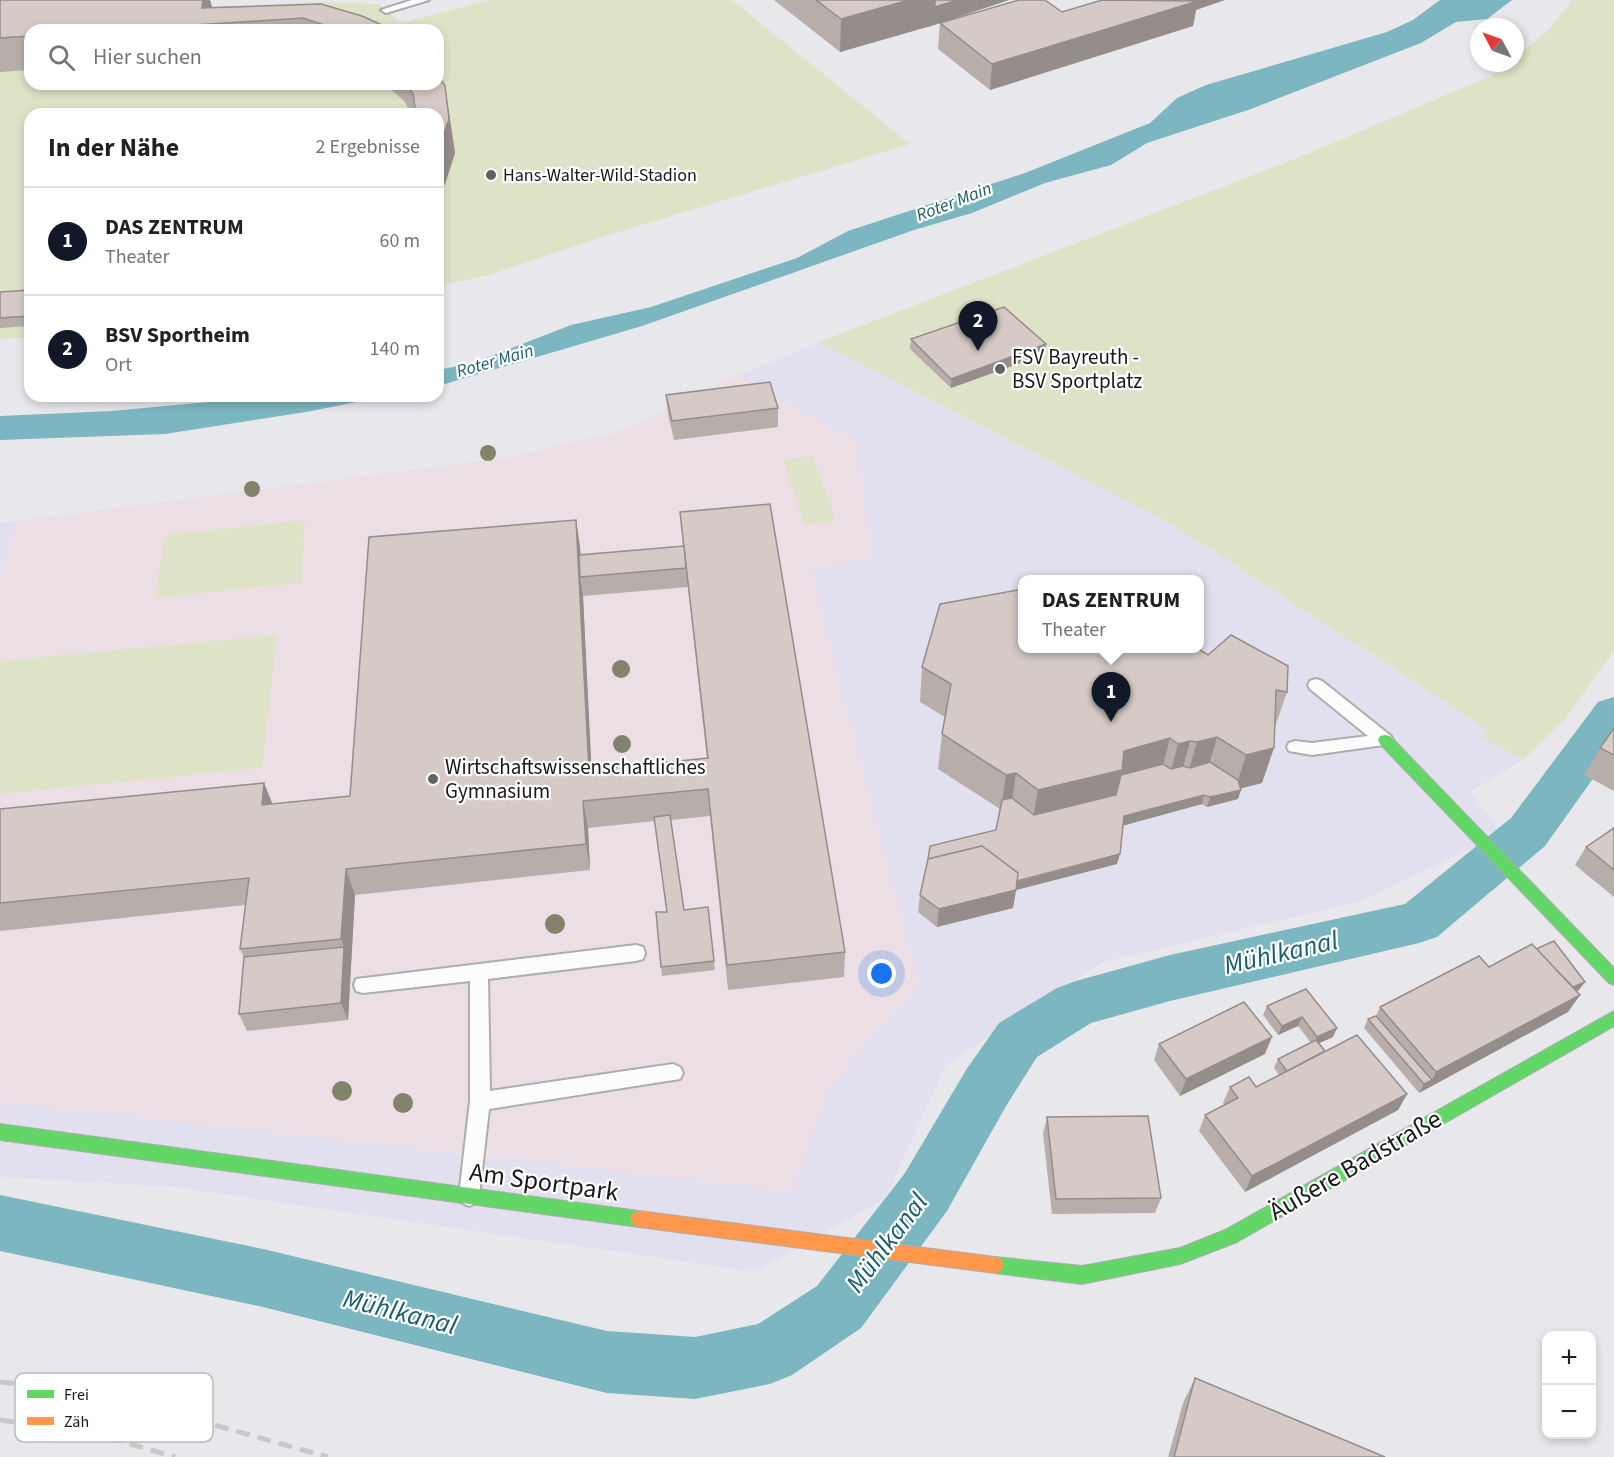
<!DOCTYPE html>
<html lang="de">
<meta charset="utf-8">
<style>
body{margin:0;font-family:"Source Sans 3",sans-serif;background:#f2f2f2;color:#202124}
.controls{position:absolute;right:18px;bottom:18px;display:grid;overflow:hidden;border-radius:12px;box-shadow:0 3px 9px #0003}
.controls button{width:54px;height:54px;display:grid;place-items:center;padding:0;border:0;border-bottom:2px solid #e0e0e0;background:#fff;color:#202124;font:30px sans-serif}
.compass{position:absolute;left:1470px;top:18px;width:54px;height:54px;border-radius:50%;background:#fff;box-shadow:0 3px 9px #0003;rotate:311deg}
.you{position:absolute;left:882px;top:974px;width:21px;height:21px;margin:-15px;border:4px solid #fff;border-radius:50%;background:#1a73e8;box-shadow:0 0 0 9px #1a73e833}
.badge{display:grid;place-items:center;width:39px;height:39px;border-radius:50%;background:#111827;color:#fff;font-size:20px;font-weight:700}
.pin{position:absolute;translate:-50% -50px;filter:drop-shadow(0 2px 3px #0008)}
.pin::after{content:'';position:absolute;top:32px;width:21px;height:18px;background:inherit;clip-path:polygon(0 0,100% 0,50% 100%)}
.popup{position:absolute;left:1018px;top:575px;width:186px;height:78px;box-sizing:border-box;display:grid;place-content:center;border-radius:12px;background:#fff;filter:drop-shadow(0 2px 4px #0005);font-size:20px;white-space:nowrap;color:#757577}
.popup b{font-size:22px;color:#202124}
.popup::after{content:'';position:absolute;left:50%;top:100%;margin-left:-12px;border:12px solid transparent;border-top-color:#fff}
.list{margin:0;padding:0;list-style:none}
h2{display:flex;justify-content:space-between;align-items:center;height:78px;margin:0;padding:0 24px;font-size:26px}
h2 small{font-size:20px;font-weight:400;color:#757577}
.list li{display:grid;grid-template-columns:39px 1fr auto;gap:18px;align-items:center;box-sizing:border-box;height:108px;padding:0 24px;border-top:2px solid #e0e0e0}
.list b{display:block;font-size:22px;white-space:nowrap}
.list p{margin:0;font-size:20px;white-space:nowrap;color:#757577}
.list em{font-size:20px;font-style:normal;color:#757577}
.icon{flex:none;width:33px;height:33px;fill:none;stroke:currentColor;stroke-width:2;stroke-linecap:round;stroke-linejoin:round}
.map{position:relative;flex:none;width:1614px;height:1457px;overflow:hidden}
.search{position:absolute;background:#fff;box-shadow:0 3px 9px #0003;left:24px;top:24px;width:420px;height:66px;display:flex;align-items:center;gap:15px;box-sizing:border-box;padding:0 21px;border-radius:18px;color:#757577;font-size:22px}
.panel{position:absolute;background:#fff;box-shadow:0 3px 9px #0003;left:24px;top:108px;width:420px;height:294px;border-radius:18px}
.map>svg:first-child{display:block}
</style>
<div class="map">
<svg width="1614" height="1457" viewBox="0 0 1614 1457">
<rect width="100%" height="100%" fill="#e8e8ec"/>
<!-- commercial -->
<path fill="#e2e0ee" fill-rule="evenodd" d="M819,342l352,182 318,207 -6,6 40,23 -53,32 33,41 -141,68 -258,61 -158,103 -61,134 -130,73 -581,-85 -174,-10v-654l507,-65 111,-26 121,-57zM1022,580h178v68h-178z"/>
<!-- education -->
<path fill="#ebdee5" d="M739,375l117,66 17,118 -63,9 109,417 -90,101 -38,105 -791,-89v-529l17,-52 490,-63 111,-26z"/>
<!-- green -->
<g fill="#dee2c6" fill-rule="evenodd">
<path d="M490,0h242l178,144 -308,93 -113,38 -51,11v-172h-408v223l-30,2v-315l138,-14 183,-8 58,2 22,19zM30,30h408v54h-408z"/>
<path d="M1572,0h42v651l-49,68 -42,41 -41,-23 6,-7 -317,-206 -352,-182 476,-183 207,-88 8,-8h5v-4l36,-32z"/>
<path d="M812,456l24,65 -31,4 -22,-65z"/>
<path d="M305,520l-4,63 -146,15 10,-63z"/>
<path d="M277,635l-15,133 -262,26v-133z"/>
</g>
<!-- water -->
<g fill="#7cb6c0">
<path d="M1440,0h72l-25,19 -31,3 -35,21 -170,66 -104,34 -36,22 -66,18 -73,30 -58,17 -272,96 -204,60v-16l35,-7 98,-38 80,-18 146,-49 51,-27 177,-58 125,-50 27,-25 29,-13 181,-53 26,-12z"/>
<path d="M275,396h112l-81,16 -141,22 -165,6v-24l111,-5z"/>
</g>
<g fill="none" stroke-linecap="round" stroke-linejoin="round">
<!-- canal -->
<path fill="#7cb6c0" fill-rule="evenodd" d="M1614,697v52l-69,97 -108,91 -18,6 -249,58 -79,22 -54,34 -31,49 -59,105 -86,117 -69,47 -22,9 -75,15 -88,-6 -344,-86 -263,-56v-56l263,54 344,82 88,6 63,-13 59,-38 88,-113 61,-103 33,-47 58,-35 19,-7 94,-26 235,-51 106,-86 87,-116z"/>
<defs>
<g id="lane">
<path d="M412,0h17l-43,13 -5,-3z"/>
<path d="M1316,679l6,2 69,55 2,4 -2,4 -79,11 -23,-4 -2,-4 2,-4 6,-2 17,2 56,-7 -58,-47 -2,-4 2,-4z"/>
<path d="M636,945l7,2 2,6 -2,6 -7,2 -148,18 2,112 183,-27 7,3 3,6 -3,6 -191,30 -10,87 -3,7 -7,3 -7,-3 -3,-7 11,-95v-120l-107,12 -7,-2 -2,-6 2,-6z"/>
</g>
<g id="fast">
<path d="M1385,735l5,1 224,232v17l-5,-2 -229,-239 -2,-4 2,-4z"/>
<path d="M1614,1011v15l-377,216 -57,22 -98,20 -87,-11 -6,-2 -3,-6 3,-6 6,-2 87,9 98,-18 45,-18z"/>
<path d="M0,1124l639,87 6,2 3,6 -3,6 -6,2 -639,-87z"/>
</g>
<path id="slow" d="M639,1211l356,46 6,2 3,6 -3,6 -6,2 -356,-46 -6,-2 -3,-6 3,-6z"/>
</defs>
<!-- lane casing -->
<use href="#lane" stroke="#adadb0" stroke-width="4"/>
<!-- fast casing -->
<use href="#fast" stroke="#adadb0" stroke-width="2"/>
<!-- slow casing -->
<use href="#slow" stroke="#adadb0" stroke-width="2"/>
<!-- lane -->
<use href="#lane" fill="#fcfcfc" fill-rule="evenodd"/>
<!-- fast -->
<use href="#fast" fill="#63d668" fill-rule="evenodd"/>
<!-- slow -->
<use href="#slow" fill="#ff974d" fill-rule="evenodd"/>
<!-- rail -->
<g stroke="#c8c8c8" stroke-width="5" stroke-dasharray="14 8" stroke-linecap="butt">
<path d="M0,1382l104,12 224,63"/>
<path d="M0,1420l93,13 82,24"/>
</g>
</g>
<!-- trees -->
<g fill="#82836a">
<circle cx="488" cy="453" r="8"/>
<circle cx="252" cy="489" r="8"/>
<circle cx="621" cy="669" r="9"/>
<circle cx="622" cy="744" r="9"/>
<circle cx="555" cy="924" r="10"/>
<circle cx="342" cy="1091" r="10"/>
<circle cx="403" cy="1103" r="10"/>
</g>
<!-- wall -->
<g fill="#b7aea9" fill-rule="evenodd">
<path d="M0,0h210l2,7 109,-3 72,26h-363v40l-30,2z"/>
<path d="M774,0h235l-75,25 -94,27z"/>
<path d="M1196,10l-3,16 -203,64 -52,-41 2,-26 122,-11z"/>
<path d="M385,84h53l7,2 10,67 -10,31 -7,-70h-26l-8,-13z"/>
<path d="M30,290v36l-30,2v-36z"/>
<path d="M911,339l135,5 -1,10 -94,34 -41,-39z"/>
<path d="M666,395l112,13v19l-104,13 -6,-26z"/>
<path d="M680,512l165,440 -1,25 -116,13 -18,-174 -39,4 13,90 30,51 1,9 -53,6 -6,-64h11l-12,-91 -67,7 2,42 -235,25 -7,125 -101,11 -8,-17 5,-57 -4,-8 5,-44 -245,26v-122l264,-26 8,21 78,-8 226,-276 5,35 102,-9zM688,587l19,172 -116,11 -8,-174z"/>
<path d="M1023,648l185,7 79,37 -12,35h-1l-12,56 -21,5 -3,11 -31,8 -5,-3 -79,21 -6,39 -101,26 -3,18 -76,19 -19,-15 2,-17 76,-65 4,-21 -62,-40 4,-35 3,-17 -25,-15 2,-35z"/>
<path d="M1614,728v63l-30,-16 16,-27z"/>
<path d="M1614,828v69l-39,-32 11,-18z"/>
<path d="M1489,967l90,23 -2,1 3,4 -12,17 -149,81 -55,-65 4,-9 8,-3 4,-9z"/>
<path d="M1306,989l27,48 -14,6 6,8 82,43 -9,16 -153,82 -46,-61 6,-16 19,-10 -1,-2 7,-16h26l23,-12 -5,-7 4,-9 33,-16 -13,-17 -20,9 -15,-20 4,-9z"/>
<path d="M1159,1044l106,10 -85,42 -26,-36z"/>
<path d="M1047,1117l114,81 -6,15 -103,1 -9,-80z"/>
<path d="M1195,1378l190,79h-217l15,-54z"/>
</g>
<!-- shaded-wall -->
<g fill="#958d8a">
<path d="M203,0h7l5,17 -13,-9z"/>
<path d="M909,0h68l-1,11 -42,14 -94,27 1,-33z"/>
<path d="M977,0h32l-33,11z"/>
<path d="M1187,0h38l-29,10 -3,16 -203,64 2,-26z"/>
<path d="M445,86l10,67 -10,31 -7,10v-42z"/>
<path d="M1046,344l-1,10 -94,34v-9z"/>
<path d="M576,520l4,27 2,30h-2l3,19 10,201 -4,-27z"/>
<path d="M1217,737l-10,35 -20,5 10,-35z"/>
<path d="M1170,738l-9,35 -47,31 -82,20 6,-34 86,-39z"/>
<path d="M1190,741l-9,34 -12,3 9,-34z"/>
<path d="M1274,748l-12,35 -27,7 11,-35z"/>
<path d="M1016,773l-5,34 -10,3 5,-35z"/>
<path d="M264,783l11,27 -13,-5z"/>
<path d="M1241,790l-3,9 -31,8 3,-10z"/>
<path d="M1204,795l-2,9 -80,22 2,-10z"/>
<path d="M583,801l5,27 2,42 -4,-26z"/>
<path d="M1120,854l-3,10 -101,26 -3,18 -76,19 2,-18 78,-27z"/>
<path d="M346,869l9,26 -7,125 -7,-17 3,-56 -3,-8z"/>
<path d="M1585,982l-6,8 -21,11 5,-9z"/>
<path d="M1580,995l-12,17 -149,81 5,-9 8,-4 4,-8z"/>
<path d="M1302,1017l-4,9 -20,9 4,-9z"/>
<path d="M1337,1028l-4,9 -20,9 4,-9z"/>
<path d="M1272,1037l-7,17 -85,42 6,-17z"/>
<path d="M1407,1094l-9,16 -153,82 7,-16z"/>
</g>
<!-- building -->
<g fill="#d5cac5" stroke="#958d8a" stroke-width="1.5">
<path d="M0,0h203l-1,8 119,-4 41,12 31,14h-54l-36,-12 -183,12h-90v6l-30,2z"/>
<path d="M816,0h93l-68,19z"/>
<path d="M935,0h22l-22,7z"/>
<path d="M1019,0h26l17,12 40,-12 96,1 -206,63 -52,-41z"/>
<path d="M438,76l7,10 4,33 -11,33v-38h-22l-3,-20 -6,-10h31z"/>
<path d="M30,290v26l-30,2v-26z"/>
<path d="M1004,307l42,37 -95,35 -40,-40z"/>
<path d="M770,382l8,26 -106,13 -6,-26z"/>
<path d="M770,504l75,448 -118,13 -19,-176 -125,12 3,43 -240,25 -5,70 -101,10 9,-71 -249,25v-94l264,-26 -2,22 88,-9 19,-259 207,-17 13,250 119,-12 -28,-246z"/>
<path d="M684,546l2,22 -106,9 -1,-22z"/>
<path d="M1023,589v59h174l11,7 23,-20 57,31 -1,26 -11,-2 -2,58 -28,7 -29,-18 -20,5 -7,-1 -12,3 -8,-6 -46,13 -2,19 -84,20 -22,-17 -10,2 -64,-41 9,-50 -29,-17 18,-63z"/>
<path d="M1614,728v27l-14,-7z"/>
<path d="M1210,762l28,18 3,10 -31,7 -6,-2 -80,21 -4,38 -103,27 1,-8 -36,-27 -54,13 2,-13 66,-16 6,-30 10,-2 22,17 82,-20 5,-20 42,-11 8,5 12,-3 7,2z"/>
<path d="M670,815l14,95 24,-3 6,54 -53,6 -5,-55h11l-13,-95z"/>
<path d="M1614,828v42l-28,-23z"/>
<path d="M982,846l36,27 -2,17 -77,19 -19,-14 8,-36z"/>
<path d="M1554,941l31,41 -12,5 -37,-38z"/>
<path d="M1532,944l48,51 -144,77 -56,-65 99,-51 10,11z"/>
<path d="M344,947l-3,56 -102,11 5,-57z"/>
<path d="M1306,989l31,39 -20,9 -15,-20 -20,9 -15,-20z"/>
<path d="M1244,1002l28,35 -86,42 -27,-35z"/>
<path d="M1376,1016l56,64 -8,4 -56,-65z"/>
<path d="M1357,1035l50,59 -155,82 -47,-61 33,-17 -8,-11 19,-10 7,10z"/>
<path d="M1316,1040l9,11 -38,20 -9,-12z"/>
<path d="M1148,1116l13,82 -105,1 -9,-82z"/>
<path d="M1195,1378l190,79h-211z"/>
</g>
<!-- markers -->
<g fill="#616064" stroke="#fff" stroke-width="2">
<circle cx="491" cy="175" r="6"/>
<circle cx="1000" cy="369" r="6"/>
<circle cx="433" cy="779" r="6"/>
</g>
<g text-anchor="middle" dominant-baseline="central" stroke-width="4.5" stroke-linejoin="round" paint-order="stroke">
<!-- far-poi labels -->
<g font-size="18" fill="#18171a" stroke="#fff" text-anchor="start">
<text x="503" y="175">Hans-Walter-Wild-Stadion</text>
</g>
<!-- far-water labels -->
<g font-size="18" font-style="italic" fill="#195e68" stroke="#fff">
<text transform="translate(954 202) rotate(-21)">Roter Main</text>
<text transform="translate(495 361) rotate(-16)">Roter Main</text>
</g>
<!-- poi labels -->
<g font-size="21" fill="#18171a" stroke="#fff" text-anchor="start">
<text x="1012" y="357">FSV Bayreuth -<tspan x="1012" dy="24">BSV Sportplatz</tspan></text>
<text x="445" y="767">Wirtschaftswissenschaftliches<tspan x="445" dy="24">Gymnasium</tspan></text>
</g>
<!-- near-street labels -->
<g font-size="26" fill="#18171a" stroke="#fff">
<text transform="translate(1355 1165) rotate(-30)">Äußere Badstraße</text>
<text transform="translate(544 1182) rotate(8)">Am Sportpark</text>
</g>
<!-- near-water labels -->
<g font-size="27" font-style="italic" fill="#195e68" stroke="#fff">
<text transform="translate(1281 953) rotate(-13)">Mühlkanal</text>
<text transform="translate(887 1243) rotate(-53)">Mühlkanal</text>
<text transform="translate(400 1312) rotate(14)">Mühlkanal</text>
</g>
</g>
<!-- legend -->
<rect x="15" y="1373" width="198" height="69" rx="9" fill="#fff" stroke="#bab9ba" stroke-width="1.5"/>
<rect x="27" y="1390" width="27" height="8" fill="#63d668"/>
<rect x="27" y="1417" width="27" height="8" fill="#ff974d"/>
<g font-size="16" fill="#18171a">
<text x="64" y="1400">Frei</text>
<text x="64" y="1427">Zäh</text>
</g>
</svg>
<div class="controls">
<button>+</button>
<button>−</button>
</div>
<svg class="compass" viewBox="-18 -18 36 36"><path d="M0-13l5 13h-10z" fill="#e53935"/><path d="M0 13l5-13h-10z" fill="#757577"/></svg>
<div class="you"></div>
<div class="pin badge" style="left:1111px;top:722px">1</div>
<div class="popup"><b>DAS ZENTRUM</b>Theater</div>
<div class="pin badge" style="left:978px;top:351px">2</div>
<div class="search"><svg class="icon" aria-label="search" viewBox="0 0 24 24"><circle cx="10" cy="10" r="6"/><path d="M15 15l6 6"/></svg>Hier suchen</div>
<section class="panel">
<h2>In der Nähe<small>2 Ergebnisse</small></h2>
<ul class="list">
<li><span class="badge">1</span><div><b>DAS ZENTRUM</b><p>Theater</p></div><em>60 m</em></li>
<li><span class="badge">2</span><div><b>BSV Sportheim</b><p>Ort</p></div><em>140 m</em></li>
</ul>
</section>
</div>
